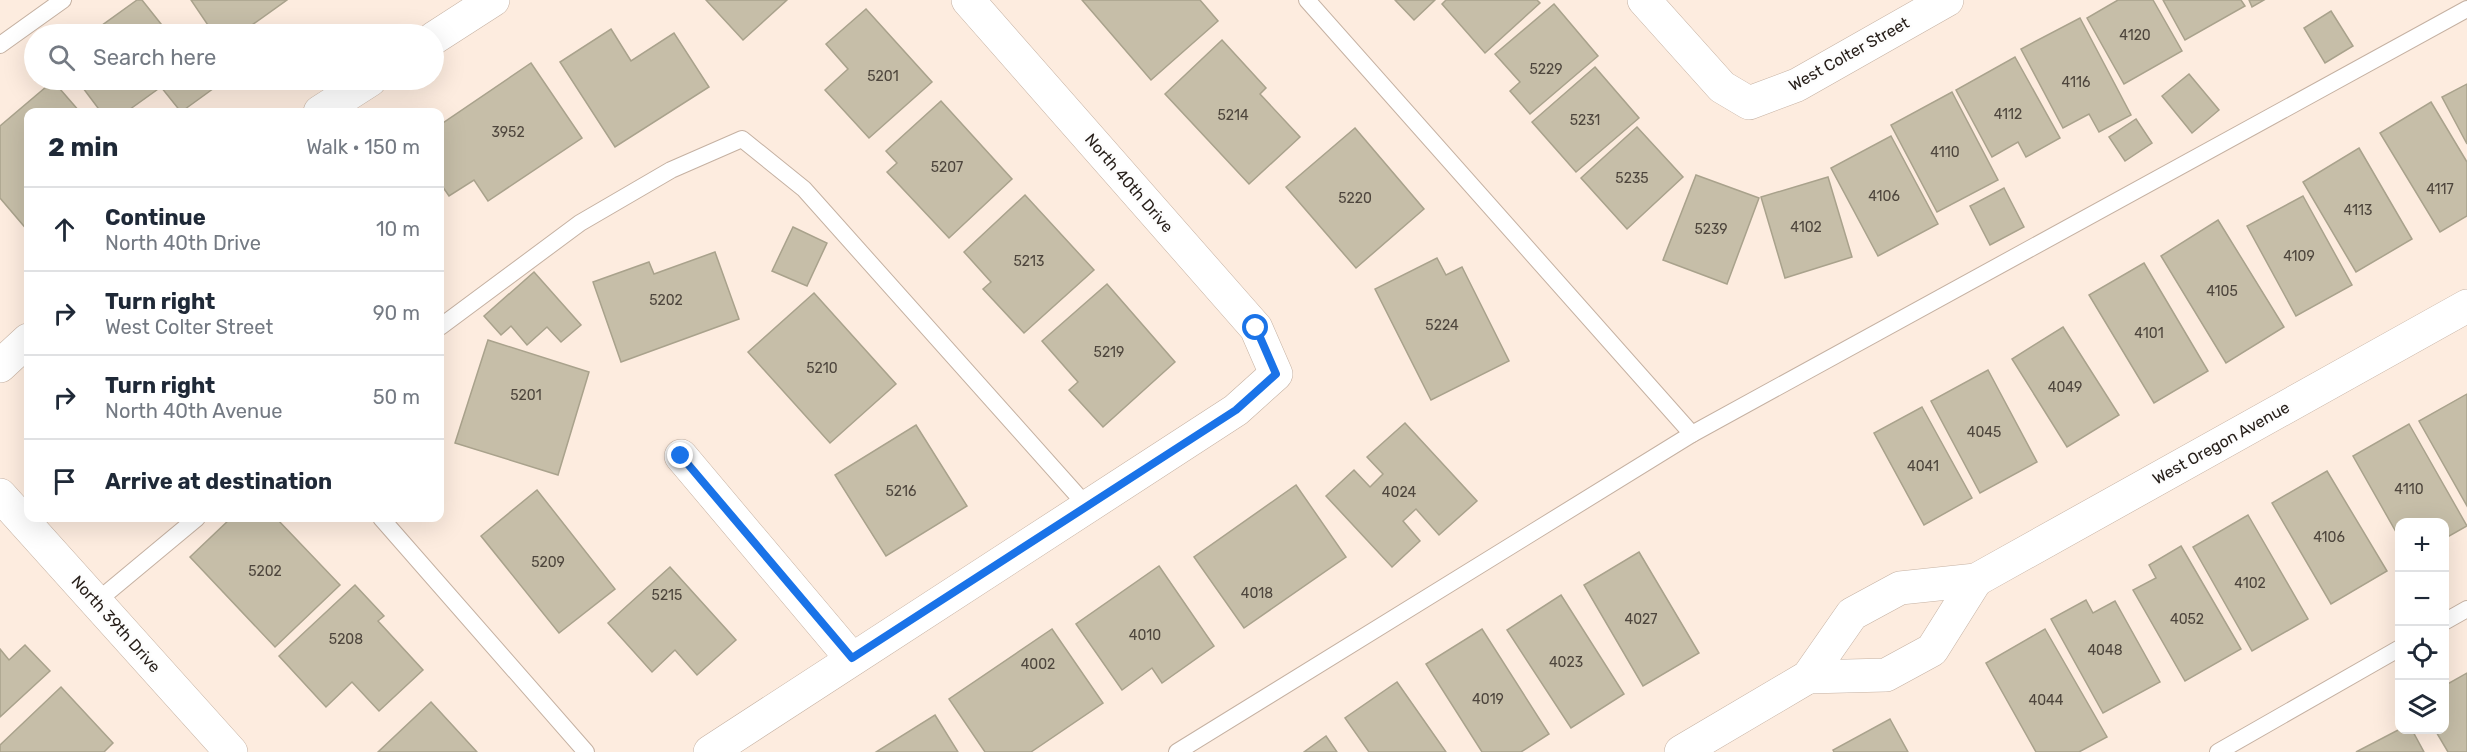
<!DOCTYPE html>
<meta charset="utf-8">
<style>
body{margin:0;font-family:Rubik,sans-serif;background:#f6f6f7;color:#1f2937}
.controls{position:absolute;right:18px;bottom:18px;display:grid;overflow:hidden;border-radius:12px;box-shadow:0 6px 24px #0002}
.controls button{width:54px;height:54px;display:grid;place-items:center;padding:0;border:0;border-bottom:2px solid #e0e1e3;background:#fff;color:#1f2937;font:30px sans-serif}
.stop{position:absolute;width:18px;height:18px;margin:-14px;border:4px solid #1a73e8;border-radius:50%;background:#fff}
.stop.end{background:#1a73e8;border-color:#fff;box-shadow:0 2px 6px #0008}
.list{margin:0;padding:0;list-style:none}
h2{display:flex;justify-content:space-between;align-items:center;height:78px;margin:0;padding:0 24px;font-size:26px}
h2 small{font-size:20px;font-weight:400;color:#747a83}
.list li{display:grid;grid-template-columns:39px 1fr auto;gap:18px;align-items:center;box-sizing:border-box;height:84px;padding:0 24px;border-top:2px solid #e0e1e3}
.list b{display:block;font-size:22px;white-space:nowrap}
.list p{margin:0;font-size:20px;white-space:nowrap;color:#747a83}
.list em{font-size:20px;font-style:normal;color:#747a83}
.icon{flex:none;width:33px;height:33px;fill:none;stroke:currentColor;stroke-width:2;stroke-linecap:round;stroke-linejoin:round}
.map{position:relative;flex:none;width:2467px;height:752px;overflow:hidden}
.search{position:absolute;background:#fff;box-shadow:0 6px 24px #0002;left:24px;top:24px;width:420px;height:66px;display:flex;align-items:center;gap:15px;box-sizing:border-box;padding:0 21px;border-radius:33px;color:#747a83;font-size:22px}
.panel{position:absolute;background:#fff;box-shadow:0 6px 24px #0002;left:24px;top:108px;width:420px;height:414px;border-radius:12px}
.map>svg:first-child{display:block}
</style>
<div class="map">
<svg width="2467" height="752" viewBox="0 0 2467 752">
<rect width="100%" height="100%" fill="#fdecdf"/>
<!-- building -->
<g fill="#c6bea8" stroke="#a9a28c" stroke-width="1.5">
<path d="M137,0h5l27,34h-61l-7,-8z"/>
<path d="M191,0h96l-35,25 7,9h-52l5,-3z"/>
<path d="M706,0h81l-44,40z"/>
<path d="M1082,0h118l18,21 -67,59z"/>
<path d="M1395,0h40l-21,20z"/>
<path d="M1446,0h91l3,3 -55,50 -43,-49z"/>
<path d="M2118,0h35l29,51 -58,33 -37,-66z"/>
<path d="M2163,0h78l4,6 -60,34z"/>
<path d="M2249,0h15l-12,7z"/>
<path d="M1554,4l44,52 -68,58 -20,-23 10,-9 -25,-28z"/>
<path d="M866,9l66,73 -63,56 -44,-48 23,-21 -22,-25z"/>
<path d="M2331,11l22,35 -28,17 -21,-35z"/>
<path d="M2080,18l51,97 -32,17 -10,-18 -26,14 -42,-79z"/>
<path d="M611,29l20,32 43,-28 35,54 -94,60 -55,-85z"/>
<path d="M1222,40l44,48 -6,6 40,43 -51,47 -84,-90z"/>
<path d="M2015,57l45,81 -34,19 -8,-15 -26,15 -36,-67z"/>
<path d="M531,63l51,75 -94,63 -14,-21 -25,16 -9,-13v-58z"/>
<path d="M1595,67l44,51 -63,54 -44,-50z"/>
<path d="M2189,74l30,36 -27,23 -30,-37z"/>
<path d="M77,80h141l3,3 -40,29 -20,-25 -35,25h-25z"/>
<path d="M53,81l27,31h-52v119l-28,-33v-72z"/>
<path d="M2467,84v60l-25,-47z"/>
<path d="M1952,92l46,88 -61,32 -46,-87z"/>
<path d="M941,101l71,78 -63,59 -62,-66 10,-9 -11,-12z"/>
<path d="M2431,102l36,60v54l-27,16 -60,-99z"/>
<path d="M2136,119l16,24 -27,18 -16,-24z"/>
<path d="M1637,127l46,50 -56,52 -46,-51z"/>
<path d="M1355,128l69,81 -68,59 -70,-81z"/>
<path d="M1891,136l47,88 -60,32 -47,-88z"/>
<path d="M2359,148l53,91 -56,33 -53,-90z"/>
<path d="M1696,175l63,23 -32,86 -64,-24z"/>
<path d="M1828,177l24,80 -67,21 -24,-81z"/>
<path d="M2004,188l20,39 -34,18 -20,-39z"/>
<path d="M1025,195l69,75 -70,63 -41,-44 8,-7 -27,-30z"/>
<path d="M2303,196l49,89 -56,31 -49,-90z"/>
<path d="M2218,220l66,107 -58,36 -65,-107z"/>
<path d="M793,227l34,16 -20,43 -35,-15z"/>
<path d="M715,252l24,67 -118,43 -28,-80 56,-20 5,12z"/>
<path d="M1437,258l9,17 16,-8 47,94 -78,39 -56,-111z"/>
<path d="M2144,263l64,108 -54,32 -65,-108z"/>
<path d="M534,272l47,53 -20,17 -14,-15 -20,18 -16,-19 -10,9 -17,-19z"/>
<path d="M1107,284l68,78 -72,65 -34,-37 9,-8 -36,-41z"/>
<path d="M814,293l82,91 -66,59 -82,-91z"/>
<path d="M2063,327l56,88 -52,32 -55,-88z"/>
<path d="M488,340l101,32 -31,103 -103,-32z"/>
<path d="M1988,370l49,92 -57,31 -49,-92z"/>
<path d="M2467,394v112l-48,-85z"/>
<path d="M1922,407l50,91 -48,27 -50,-92z"/>
<path d="M1405,423l72,78 -38,34 -23,-26 -13,12 17,20 -28,26 -66,-71 28,-26 16,17 13,-13 -16,-17z"/>
<path d="M2409,424l58,102 -23,13v-17h-44v17l-47,-83z"/>
<path d="M916,425l51,81 -81,50 -51,-81z"/>
<path d="M2327,471l60,100 -56,33 -59,-101z"/>
<path d="M1296,485l50,72 -102,71 -50,-71z"/>
<path d="M537,490l78,99 -56,44 -78,-97z"/>
<path d="M2248,515l60,104 -56,32 -59,-104z"/>
<path d="M231,518h45l64,67 -65,62 -85,-90z"/>
<path d="M2181,546l60,103 -56,32 -52,-91 23,-12 -7,-13z"/>
<path d="M1639,552l60,101 -56,33 -59,-101z"/>
<path d="M1159,566l55,80 -52,37 -10,-15 -30,22 -46,-66z"/>
<path d="M670,567l66,73 -39,35 -22,-25 -23,22 -44,-49z"/>
<path d="M355,585l29,31 -6,5 45,49 -44,41 -27,-29 -26,25 -47,-51z"/>
<path d="M1561,595l63,99 -53,34 -64,-98z"/>
<path d="M2086,600l7,13 22,-12 45,81 -57,31 -52,-94z"/>
<path d="M1052,629l51,74 -72,49h-46l-36,-53z"/>
<path d="M1482,629l67,105 -28,18h-39l-56,-88z"/>
<path d="M2045,629l62,108 -28,15h-43l-50,-89z"/>
<path d="M25,645l25,26 -50,46v-68l9,11z"/>
<path d="M2467,673v79h-19l-13,-22h9v-44z"/>
<path d="M1397,682l49,70h-77l-24,-34z"/>
<path d="M61,687l52,56 -9,9h-104v-7z"/>
<path d="M431,702l46,50h-99z"/>
<path d="M935,715l23,37h-82z"/>
<path d="M1890,719l18,33h-74l-1,-2z"/>
<path d="M2400,729l12,1 12,22h-68z"/>
<path d="M1326,736l11,16h-33z"/>
</g>
<g fill="none" stroke-linecap="round" stroke-linejoin="round">
<defs>
<g id="lane">
<path d="M1307,0l385,434"/>
<path d="M0,45l63,-45"/>
<path d="M440,327l140,-104 91,-53 71,-31 62,50 282,316"/>
<path d="M381,518l205,234"/>
<path d="M96,602l101,-84"/>
<path d="M2444,622l23,-13"/>
<path d="M1177,752l515,-318 775,-425"/>
<path d="M2218,752l182,-104"/>
</g>
<g id="street">
<path d="M1644,0l78,87 27,16 48,-18 150,-85"/>
<path d="M434,38l59,-38"/>
<path d="M320,112l50,-32"/>
<path d="M0,366l28,-26"/>
<path d="M681,456l171,203"/>
<path d="M0,495l231,257"/>
<path d="M1808,677l78,-2 46,-25 44,-70"/>
<path d="M710,752l526,-342 40,-36 -20,-46 -288,-328"/>
<path d="M1681,752l127,-75 44,-63 48,-26 76,-8 491,-274"/>
</g>
</defs>
<!-- lane casing -->
<use href="#lane" stroke="#c5b1a2" stroke-width="18"/>
<!-- street casing -->
<use href="#street" stroke="#c5b1a2" stroke-width="34"/>
<!-- lane -->
<use href="#lane" stroke="#fff" stroke-width="16"/>
<!-- street -->
<use href="#street" stroke="#fff" stroke-width="33"/>
</g>
<g fill="none" stroke-linecap="round" stroke-linejoin="round">
<!-- route -->
<path stroke="#1a73e8" stroke-width="8" d="M681,456l171,202 384,-248 40,-36 -20,-46"/>
</g>
<g text-anchor="middle" dominant-baseline="central" stroke-width="5" stroke-linejoin="round" paint-order="stroke">
<!-- number labels -->
<g font-size="14" fill="#4e463d">
<text x="2135" y="35">4120</text>
<text x="1546" y="69">5229</text>
<text x="883" y="76">5201</text>
<text x="2076" y="82">4116</text>
<text x="2008" y="114">4112</text>
<text x="1233" y="115">5214</text>
<text x="1585" y="120">5231</text>
<text x="508" y="132">3952</text>
<text x="1945" y="152">4110</text>
<text x="947" y="167">5207</text>
<text x="1632" y="178">5235</text>
<text x="2440" y="189">4117</text>
<text x="1884" y="196">4106</text>
<text x="1355" y="198">5220</text>
<text x="2358" y="210">4113</text>
<text x="1806" y="227">4102</text>
<text x="1711" y="229">5239</text>
<text x="2299" y="256">4109</text>
<text x="1029" y="261">5213</text>
<text x="2222" y="291">4105</text>
<text x="666" y="300">5202</text>
<text x="1442" y="325">5224</text>
<text x="2149" y="333">4101</text>
<text x="1109" y="352">5219</text>
<text x="822" y="368">5210</text>
<text x="2065" y="387">4049</text>
<text x="526" y="395">5201</text>
<text x="1984" y="432">4045</text>
<text x="1923" y="466">4041</text>
<text x="2409" y="489">4110</text>
<text x="901" y="491">5216</text>
<text x="1399" y="492">4024</text>
<text x="2329" y="537">4106</text>
<text x="548" y="562">5209</text>
<text x="265" y="571">5202</text>
<text x="2250" y="583">4102</text>
<text x="1257" y="593">4018</text>
<text x="667" y="595">5215</text>
<text x="1641" y="619">4027</text>
<text x="2187" y="619">4052</text>
<text x="1145" y="635">4010</text>
<text x="346" y="639">5208</text>
<text x="2105" y="650">4048</text>
<text x="1566" y="662">4023</text>
<text x="1038" y="664">4002</text>
<text x="1488" y="699">4019</text>
<text x="2046" y="700">4044</text>
</g>
<!-- street labels -->
<g font-size="16" fill="#261e19" stroke="#fdfdfd">
<text transform="translate(1849 54) rotate(-29)">West Colter Street</text>
<text transform="translate(1129 183) rotate(49)">North 40th Drive</text>
<text transform="translate(2221 443) rotate(-29)">West Oregon Avenue</text>
<text transform="translate(116 624) rotate(48)">North 39th Drive</text>
</g>
</g>
</svg>
<div class="controls">
<button>+</button>
<button>−</button>
<button><svg class="icon" aria-label="locate" viewBox="0 0 24 24"><circle cx="12" cy="12" r="6"/><path d="M12 2v4M12 18v4M2 12h4M18 12h4"/></svg></button>
<button><svg class="icon" aria-label="layers" viewBox="0 0 24 24"><path d="M12 4l9 5-9 5-9-5zM3 14l9 5 9-5"/></svg></button>
</div>
<div class="stop" style="left:1256px;top:328px"></div>
<div class="stop end" style="left:681px;top:456px"></div>
<div class="search"><svg class="icon" aria-label="search" viewBox="0 0 24 24"><circle cx="10" cy="10" r="6"/><path d="M15 15l6 6"/></svg>Search here</div>
<section class="panel">
<h2>2 min<small>Walk · 150 m</small></h2>
<ul class="list">
<li><svg class="icon" aria-label="ahead" viewBox="0 0 24 24"><path d="M12 20V5M6 11l6-6 6 6"/></svg><div><b>Continue</b><p>North 40th Drive</p></div><em>10 m</em></li>
<li><svg class="icon" aria-label="right" viewBox="0 0 24 24"><path d="M7 20v-9h11M14 6l5 5-5 5"/></svg><div><b>Turn right</b><p>West Colter Street</p></div><em>90 m</em></li>
<li><svg class="icon" aria-label="right" viewBox="0 0 24 24"><path d="M7 20v-9h11M14 6l5 5-5 5"/></svg><div><b>Turn right</b><p>North 40th Avenue</p></div><em>50 m</em></li>
<li><svg class="icon" aria-label="arrive" viewBox="0 0 24 24"><path d="M6 21V4h12l-3 4 3 4H6"/></svg><div><b>Arrive at destination</b></div></li>
</ul>
</section>
</div>
